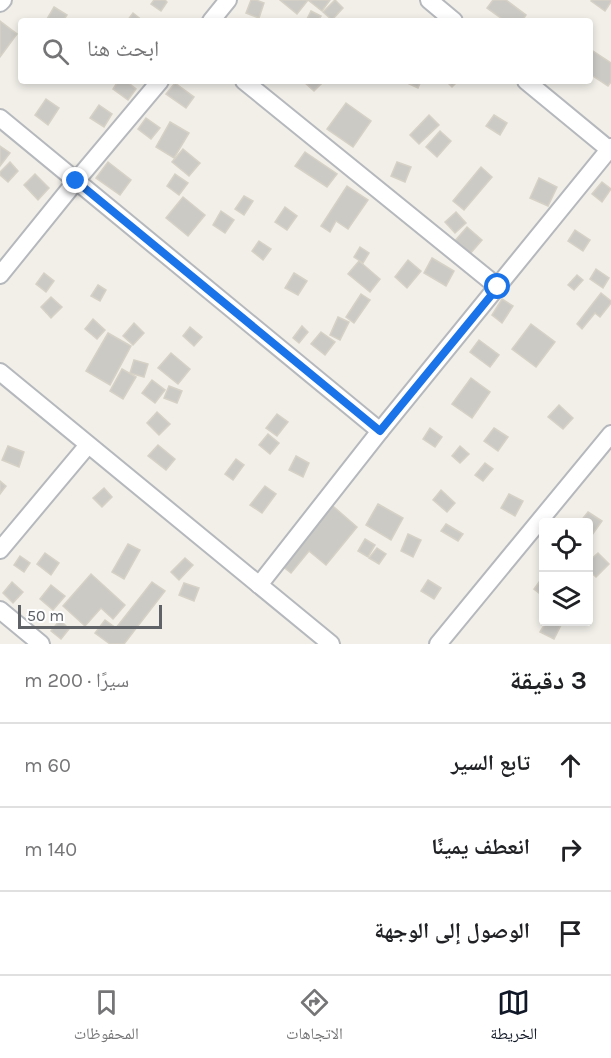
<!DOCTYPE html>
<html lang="ar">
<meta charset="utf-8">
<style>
body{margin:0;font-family:Karla,"Noto Naskh Arabic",sans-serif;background:#f6f6f6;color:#202124;direction:rtl}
.controls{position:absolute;right:18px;bottom:18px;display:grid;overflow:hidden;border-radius:6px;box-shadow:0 3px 9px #0003}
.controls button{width:54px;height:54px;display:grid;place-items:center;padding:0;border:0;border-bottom:2px solid #e0e0e0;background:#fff;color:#202124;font:30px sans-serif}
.scale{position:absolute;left:18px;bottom:15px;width:144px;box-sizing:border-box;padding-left:6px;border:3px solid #5f6368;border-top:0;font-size:16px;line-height:21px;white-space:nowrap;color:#5f6368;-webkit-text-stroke:4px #fff;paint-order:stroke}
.stop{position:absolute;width:18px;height:18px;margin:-14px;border:4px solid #1a73e8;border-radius:50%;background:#fff}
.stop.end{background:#1a73e8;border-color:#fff;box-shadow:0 2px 6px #0008}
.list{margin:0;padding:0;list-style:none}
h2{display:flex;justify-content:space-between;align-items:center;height:78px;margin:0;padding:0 24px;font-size:26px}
h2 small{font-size:20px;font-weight:400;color:#757577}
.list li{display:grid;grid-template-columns:39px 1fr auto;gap:18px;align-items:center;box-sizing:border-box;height:84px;padding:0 24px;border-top:2px solid #e0e0e0}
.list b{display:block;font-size:22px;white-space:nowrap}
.list em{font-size:20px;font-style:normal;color:#757577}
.icon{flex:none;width:33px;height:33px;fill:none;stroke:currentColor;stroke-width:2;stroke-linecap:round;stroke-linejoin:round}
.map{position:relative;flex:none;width:611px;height:644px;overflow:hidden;direction:ltr}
.search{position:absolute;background:#fff;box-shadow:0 3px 9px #0003;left:18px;right:18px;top:18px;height:66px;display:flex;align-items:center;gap:15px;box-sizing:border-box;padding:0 21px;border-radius:6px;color:#757577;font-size:22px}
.sheet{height:330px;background:#fff}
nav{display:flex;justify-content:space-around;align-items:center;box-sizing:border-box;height:84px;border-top:2px solid #e0e0e0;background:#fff;font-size:16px;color:#757577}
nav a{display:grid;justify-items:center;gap:3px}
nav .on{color:#111827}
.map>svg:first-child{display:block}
</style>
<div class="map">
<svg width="611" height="644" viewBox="0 0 611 644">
<rect width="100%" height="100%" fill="#f1efe8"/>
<!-- building -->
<g fill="#cccac5" stroke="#d6d1c6" stroke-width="1.5">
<path d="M154,0h11l2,2 -6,9 -10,-7z"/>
<path d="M251,0h5l8,3 -5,15 -13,-5z"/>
<path d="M280,0h50l-8,11 -14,-11 -11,14z"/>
<path d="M335,0l8,8 -11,12 -9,-8z"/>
<path d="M493,0h13l20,15 -4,6h-17l-18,-13z"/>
<path d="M592,0h19v2l-6,9 -14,-10z"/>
<path d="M54,7l13,8 -4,6h-13l-3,-2z"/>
<path d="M311,11l10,5 -3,5h-12z"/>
<path d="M133,13l10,8h-16z"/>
<path d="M0,21l17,13 -17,23z"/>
<path d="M590,49l21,14v19l-3,4 -18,-12z"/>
<path d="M118,81h8l10,8 -8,11 -15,-11z"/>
<path d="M303,81h21l-10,10z"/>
<path d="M405,81h16l-3,7 -13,-6z"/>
<path d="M446,81h12l-6,6z"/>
<path d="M175,83l19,14 -8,11 -20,-14z"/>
<path d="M46,99l13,9 -11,17 -13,-10z"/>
<path d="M346,103l25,18 -18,26 -26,-18z"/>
<path d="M99,105l13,9 -8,13 -14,-9z"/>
<path d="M429,115l10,10 -20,19 -9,-9z"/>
<path d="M494,115l13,8 -7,12 -14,-9z"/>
<path d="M146,118l14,10 -9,11 -13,-10z"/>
<path d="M170,122l19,11 -15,25 -18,-11z"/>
<path d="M440,131l11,10 -14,16 -11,-10z"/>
<path d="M0,146l10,7 -10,13z"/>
<path d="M183,149l17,14 -11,13 -17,-14z"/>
<path d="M305,152l32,22 -10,13 -32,-21z"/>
<path d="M10,162l8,9 -10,11 -8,-7v-3z"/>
<path d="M108,162l23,18 -11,15 -24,-17z"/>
<path d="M397,162l14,5 -6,15 -14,-6z"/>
<path d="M481,167l11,10 -28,33 -11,-9z"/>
<path d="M35,174l14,14 -11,12 -14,-15z"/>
<path d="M175,174l13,9 -9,12 -12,-9z"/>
<path d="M539,178l18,9 -9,19 -18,-8z"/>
<path d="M602,182l9,7 -9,13 -10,-8z"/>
<path d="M347,186l21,14 -20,29 -12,-8 -6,11 -9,-6z"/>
<path d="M244,196l9,5 -9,14 -9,-6z"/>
<path d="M183,197l22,18 -17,21 -22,-18z"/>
<path d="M285,207l12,9 -10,14 -12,-8z"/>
<path d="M221,211l13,9 -9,13 -12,-8z"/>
<path d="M456,212l10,11 -11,10 -10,-11z"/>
<path d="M467,227l15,13 -13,15 -15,-13z"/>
<path d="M575,230l15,10 -7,11 -15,-10z"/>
<path d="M259,241l12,8 -8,11 -11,-9z"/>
<path d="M360,247l9,6 -6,10 -9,-6z"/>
<path d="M432,258l22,13 -8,15 -22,-13z"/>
<path d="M408,260l13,11 -14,17 -12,-11z"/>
<path d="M359,261l21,18 -10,13 -22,-18z"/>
<path d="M596,269l13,9 -6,10 -13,-9z"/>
<path d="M44,273l10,8 -8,11 -10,-8z"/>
<path d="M294,273l13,8 -9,14 -13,-7z"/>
<path d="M577,275l6,5 -9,10 -6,-5z"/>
<path d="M98,285l8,5 -6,11 -9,-5z"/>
<path d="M601,293l10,8v2l-11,14 -5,-4 -13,16 -5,-5z"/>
<path d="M361,294l9,6 -16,23 -8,-6z"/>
<path d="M51,297l11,10 -11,11 -10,-11z"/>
<path d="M502,299l11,7 -11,17 -10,-8z"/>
<path d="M338,317l11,5 -9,18 -10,-5z"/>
<path d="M93,319l12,11 -8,9 -12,-10z"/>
<path d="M134,323l10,10 -11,12 -10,-9z"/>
<path d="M531,324l24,18 -19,25 -24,-18z"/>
<path d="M302,326l6,6 -9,11 -6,-5z"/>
<path d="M190,327l12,10 -8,9 -11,-10z"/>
<path d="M321,332l14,10 -10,13 -14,-11z"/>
<path d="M108,333l23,13 -21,39 -24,-14z"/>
<path d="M479,340l20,15 -9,12 -20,-15z"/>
<path d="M171,353l19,16 -12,15 -20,-16z"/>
<path d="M134,360l14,4 -4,13 -14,-4z"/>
<path d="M122,369l14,8 -13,22 -13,-8z"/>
<path d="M471,378l19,14 -18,26 -20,-14z"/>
<path d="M152,380l13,10 -10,13 -13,-10z"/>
<path d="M169,386l13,5 -5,12 -13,-5z"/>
<path d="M559,405l14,13 -10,11 -15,-12z"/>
<path d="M157,412l13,12 -11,11 -12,-12z"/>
<path d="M277,414l11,8 -11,14 -11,-8z"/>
<path d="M430,428l12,9 -7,10 -12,-8z"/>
<path d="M494,428l14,9 -10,14 -14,-10z"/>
<path d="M268,434l11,9 -9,11 -11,-9z"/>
<path d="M158,445l17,14 -9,11 -18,-14z"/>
<path d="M8,446l16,6 -5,15 -17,-7z"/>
<path d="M460,446l9,8 -9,9 -8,-7z"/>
<path d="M296,456l13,7 -6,14 -14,-7z"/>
<path d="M236,459l8,6 -11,15 -8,-6z"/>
<path d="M485,463l8,6 -10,12 -8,-6z"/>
<path d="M0,481l6,5 -6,8z"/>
<path d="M265,486l11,8 -14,19 -12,-8z"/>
<path d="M104,488l8,9 -10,10 -9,-9z"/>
<path d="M441,490l14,13 -8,9 -14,-12z"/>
<path d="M509,494l14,7 -8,15 -14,-8z"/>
<path d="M327,501l30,26 -31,38 -17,-14 -18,22 -14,-11z"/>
<path d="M378,504l25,14 -12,22 -25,-15z"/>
<path d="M588,512l14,9 -10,14 -4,-3v-10h-8z"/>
<path d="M446,524l17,10 -5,7 -17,-10z"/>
<path d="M408,534l13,6 -8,17 -12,-6z"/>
<path d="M365,539l10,6 -7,12 -10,-6z"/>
<path d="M128,544l12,6 -16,29 -12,-7z"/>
<path d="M377,548l9,6 -7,10 -10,-6z"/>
<path d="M45,553l14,10 -8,12 -14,-11z"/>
<path d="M598,553l11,11 -13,13 -8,-7v-8z"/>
<path d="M20,556l10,7 -6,9 -10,-7z"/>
<path d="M185,558l8,7 -14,15 -8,-8z"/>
<path d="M91,574l34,31 -12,14 -12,-11 -16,18 -22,-20z"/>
<path d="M542,578l2,1v18l-10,-8z"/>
<path d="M428,580l13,8 -7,11 -13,-8z"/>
<path d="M12,582l11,10 -10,11 -10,-10z"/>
<path d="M152,582l13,9 -41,53h-14l-15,-11 10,-13 11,8z"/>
<path d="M184,583l15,5 -5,13 -15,-6z"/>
<path d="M51,585l14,11 -12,14 -13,-11z"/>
<path d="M60,620l9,9 -8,10 -10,-8z"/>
<path d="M546,622h9l6,3 -7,14 -14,-7z"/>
</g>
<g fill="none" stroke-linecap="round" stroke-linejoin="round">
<defs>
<g id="minor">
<path d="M429,0l25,21"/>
<path d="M0,3l3,-3"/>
<path d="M211,21l17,-21"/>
<path d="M244,81l254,206"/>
<path d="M526,81l85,70"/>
<path d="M0,118l380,313"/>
<path d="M0,275l76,-94 84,-100"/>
<path d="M0,372l331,272"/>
<path d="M0,550l88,-105"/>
<path d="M259,585l121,-154 231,-284"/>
<path d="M0,610l41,34"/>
<path d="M438,644l173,-210"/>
</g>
</defs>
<!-- minor casing -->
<use href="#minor" stroke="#b5b8bc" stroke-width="20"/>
<!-- minor -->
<use href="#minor" stroke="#fff" stroke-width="16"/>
</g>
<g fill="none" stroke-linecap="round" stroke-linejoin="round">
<!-- route -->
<path stroke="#1a73e8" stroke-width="8" d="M76,181l304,250 118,-144"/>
</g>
</svg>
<div class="controls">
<button><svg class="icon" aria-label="locate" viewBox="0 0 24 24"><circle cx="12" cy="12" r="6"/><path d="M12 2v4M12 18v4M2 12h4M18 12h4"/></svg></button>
<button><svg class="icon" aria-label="layers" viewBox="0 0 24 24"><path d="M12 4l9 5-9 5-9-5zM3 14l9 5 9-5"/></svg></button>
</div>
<div class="scale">50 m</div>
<div class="stop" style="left:498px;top:287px"></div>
<div class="stop end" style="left:76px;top:181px"></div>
<div class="search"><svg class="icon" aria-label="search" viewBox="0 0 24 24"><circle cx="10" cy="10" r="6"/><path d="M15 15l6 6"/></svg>ابحث هنا</div>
</div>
<section class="sheet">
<h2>3 دقيقة<small>سيرًا · 200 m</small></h2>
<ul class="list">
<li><svg class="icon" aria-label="ahead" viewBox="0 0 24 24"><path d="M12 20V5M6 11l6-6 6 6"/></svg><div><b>تابع السير</b></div><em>60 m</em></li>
<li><svg class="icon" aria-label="right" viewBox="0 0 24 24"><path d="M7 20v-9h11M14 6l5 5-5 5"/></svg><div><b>انعطف يمينًا</b></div><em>140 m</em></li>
<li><svg class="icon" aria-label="arrive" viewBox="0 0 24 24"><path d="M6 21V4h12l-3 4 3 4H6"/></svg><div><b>الوصول إلى الوجهة</b></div></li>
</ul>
</section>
<nav>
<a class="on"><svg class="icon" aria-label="map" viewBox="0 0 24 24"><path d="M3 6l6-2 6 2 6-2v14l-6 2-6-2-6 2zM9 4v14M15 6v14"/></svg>الخريطة</a>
<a><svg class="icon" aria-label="directions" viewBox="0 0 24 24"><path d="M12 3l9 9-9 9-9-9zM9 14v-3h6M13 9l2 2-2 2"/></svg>الاتجاهات</a>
<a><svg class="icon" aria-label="saved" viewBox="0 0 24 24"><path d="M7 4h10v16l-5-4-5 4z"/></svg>المحفوظات</a>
</nav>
